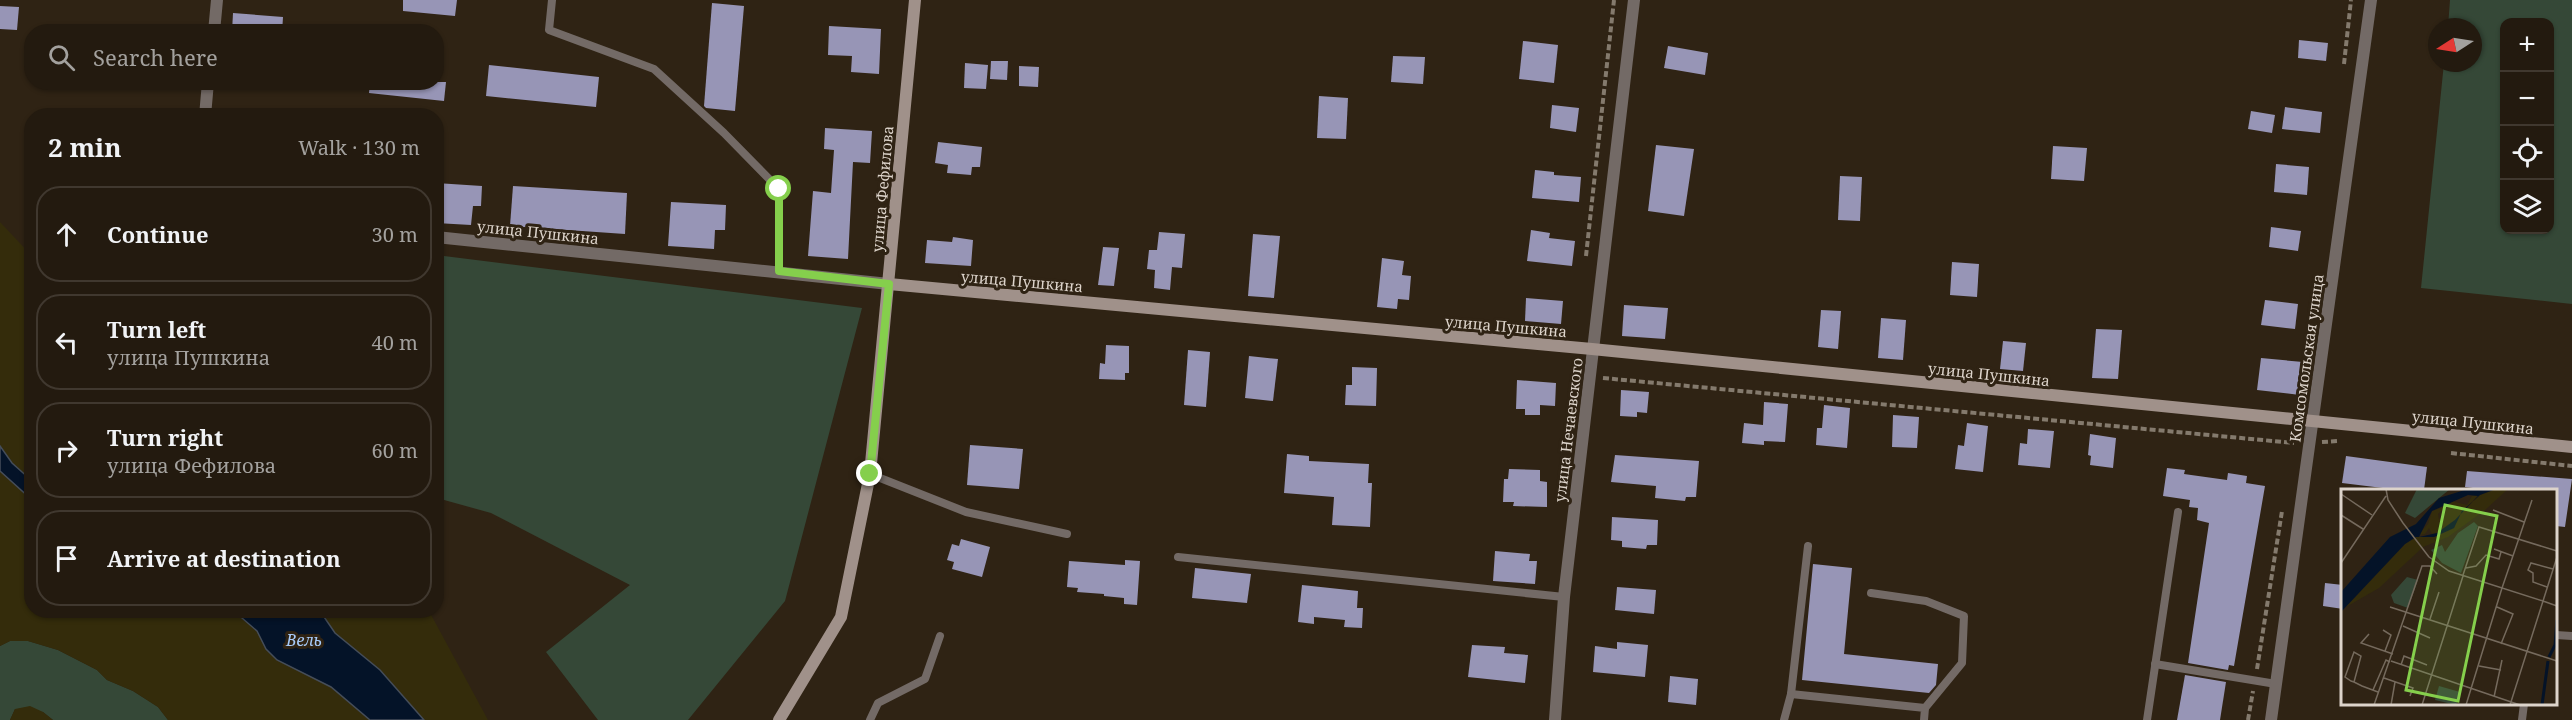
<!DOCTYPE html>
<meta charset="utf-8">
<style>
body{margin:0;font-family:"Noto Serif",serif;background:#2f271d;color:#f1f3f6}
.controls{position:absolute;right:18px;top:18px;display:grid;overflow:hidden;border-radius:12px;box-shadow:0 2px 4px #0004}
.controls button{width:54px;height:54px;display:grid;place-items:center;padding:0;border:0;border-bottom:2px solid #40382f;background:#231a0f;color:#f1f3f6;font:30px sans-serif}
.compass{position:absolute;left:2428px;top:18px;width:54px;height:54px;border-radius:50%;background:#231a0f;box-shadow:0 2px 4px #0004;rotate:258deg}
.stop{position:absolute;width:18px;height:18px;margin:-14px;border:4px solid #85cf4c;border-radius:50%;background:#fff}
.stop.end{background:#85cf4c;border-color:#fff;box-shadow:0 2px 6px #0008}
.list{margin:0;padding:0;list-style:none}
h2{display:flex;justify-content:space-between;align-items:center;height:78px;margin:0;padding:0 24px;font-size:26px}
h2 small{font-size:20px;font-weight:400;color:#a3a19e}
.list li{display:grid;grid-template-columns:39px 1fr auto;gap:18px;align-items:center;box-sizing:border-box;height:96px;margin:0 12px 12px;padding:0 12px;border:2px solid #40382f;border-radius:24px}
.list b{display:block;font-size:22px;white-space:nowrap}
.list p{margin:0;font-size:20px;white-space:nowrap;color:#a3a19e}
.list em{font-size:20px;font-style:normal;color:#a3a19e}
.icon{flex:none;width:33px;height:33px;fill:none;stroke:currentColor;stroke-width:2;stroke-linecap:round;stroke-linejoin:round}
.map{position:relative;flex:none;width:2572px;height:720px;overflow:hidden}
.search{position:absolute;background:#231a0f;box-shadow:0 2px 4px #0004;left:24px;top:24px;width:420px;height:66px;display:flex;align-items:center;gap:15px;box-sizing:border-box;padding:0 21px;border-radius:24px;color:#a3a19e;font-size:22px}
.panel{position:absolute;background:#231a0f;box-shadow:0 2px 4px #0004;left:24px;top:108px;width:420px;height:510px;border-radius:24px}
.map>svg:first-child{display:block}
</style>
<div class="map">
<svg width="2572" height="720" viewBox="0 0 2572 720">
<rect width="100%" height="100%" fill="#2f2314"/>
<!-- green -->
<g fill="#354837" fill-rule="evenodd">
<path d="M2450,0h122v304l-151,-16 23,-225h29v-36h-25zM2504,22h46v208h-46z"/>
<path d="M436,255l426,53 -77,293 -97,119h-90l-52,-68 84,-67 -139,-72 -54,-15z"/>
<path d="M10,641h18l30,9 39,20 10,10 26,11 25,16 10,13h-115l-10,-8 -28,-3 -5,11h-10v-74z"/>
</g>
<!-- sand -->
<g fill="#342c0b">
<path d="M0,222l31,33v225l-19,-17 -12,-17z"/>
<path d="M0,471l31,28 1,111 202,1 23,20 9,18 11,11 54,27 39,33h-202l-10,-13 -25,-16 -26,-11 -10,-10 -39,-20 -30,-9h-18l-10,5z"/>
<path d="M320,611h109l59,109h-64l-44,-50 -45,-37z"/>
<path d="M30,706l13,6 10,8h-43l5,-11z"/>
</g>
<!-- water -->
<g fill="#041328" stroke="#454d59" stroke-width="1.5">
<path d="M0,446l12,17 19,17v19l-31,-28z"/>
<path d="M234,611h86l15,22 45,37 44,50h-54l-39,-33 -54,-27 -11,-11 -9,-18z"/>
</g>
<!-- building -->
<g fill="#9795b6">
<path d="M403,0h54l-2,16 -52,-5z"/>
<path d="M712,3l32,3 -9,105 -29,-3 -2,-2z"/>
<path d="M0,6l19,1 -2,23 -17,-1z"/>
<path d="M233,13l50,4 -1,15h-50z"/>
<path d="M829,26l52,3 -2,45 -28,-2 1,-16 -24,-1z"/>
<path d="M2299,40l29,3 -2,18 -28,-3z"/>
<path d="M1523,41l35,4 -4,38 -35,-4z"/>
<path d="M1668,46l40,7 -3,22 -41,-7z"/>
<path d="M1393,56l32,1 -2,27 -32,-2z"/>
<path d="M991,61h17l-1,19 -17,-1z"/>
<path d="M965,63l23,2 -2,24 -22,-1z"/>
<path d="M489,65l110,12 -3,30 -110,-11z"/>
<path d="M1019,66l20,1 -1,20 -19,-1z"/>
<path d="M370,82h76l-2,19 -75,-8z"/>
<path d="M1319,96l29,2 -2,41 -29,-1z"/>
<path d="M1552,105l27,3 -3,24 -26,-4z"/>
<path d="M2285,107l37,5 -2,21 -38,-4z"/>
<path d="M2251,111l24,4 -3,18 -24,-4z"/>
<path d="M825,128l47,3 -2,32 -17,-1 -5,97 -40,-3 5,-65 18,2 3,-43 -10,-1z"/>
<path d="M938,142l44,5 -2,20h-8l-1,8 -24,-2 1,-8 -13,-2z"/>
<path d="M1656,145l38,4 -10,67 -36,-5z"/>
<path d="M2053,146l34,2 -3,33 -33,-2z"/>
<path d="M2276,164l33,3 -2,28 -33,-3z"/>
<path d="M1535,170l19,2v3l27,2 -2,25 -47,-4z"/>
<path d="M1840,176l22,1 -2,44 -22,-1z"/>
<path d="M436,183l46,3 -1,20h-8l-2,19 -35,-2z"/>
<path d="M513,186l114,7 -2,41 -115,-8z"/>
<path d="M671,202l55,3 -1,25h-10l-1,19 -46,-3z"/>
<path d="M2271,227l30,4 -3,20 -29,-4z"/>
<path d="M1531,230l19,3 -1,5 26,3 -3,25 -45,-5z"/>
<path d="M1159,232l26,2 -3,34 -10,-1 -2,23 -16,-2 1,-18 -8,-1 2,-19h8z"/>
<path d="M1253,234l27,2 -6,62 -26,-2z"/>
<path d="M953,237l20,3 -2,26 -46,-3 2,-23 25,2z"/>
<path d="M1103,247l16,1 -5,38 -16,-1z"/>
<path d="M1382,258l22,3 -2,14 9,1 -2,24 -11,-1 -1,10 -20,-2z"/>
<path d="M1952,262l27,2 -2,33 -27,-2z"/>
<path d="M1526,298l37,3 -2,23 -36,-3z"/>
<path d="M2265,300l33,4 -3,25 -34,-4z"/>
<path d="M1624,305l44,3 -3,31 -43,-3z"/>
<path d="M1821,310l20,1 -3,38 -20,-2z"/>
<path d="M1881,318l25,2 -3,40 -25,-2z"/>
<path d="M2096,329l26,1 -4,49 -26,-1z"/>
<path d="M2003,341l23,2 -3,28 -23,-2z"/>
<path d="M1106,345l23,1v27h-4v7l-26,-1 1,-16 5,1z"/>
<path d="M1188,350l22,2 -4,55 -22,-2z"/>
<path d="M1249,356l29,3 -5,42 -28,-3z"/>
<path d="M2261,358l42,4 -3,33 -43,-5z"/>
<path d="M1352,367l25,1 -1,38 -31,-1 1,-20h6z"/>
<path d="M1517,380l39,3 -1,23 -15,-1v10h-15v-6h-9z"/>
<path d="M1621,390l28,2 -2,21 -10,-1v5l-17,-1z"/>
<path d="M1764,402l24,2 -3,38 -21,-1v4l-22,-2 2,-20 19,2z"/>
<path d="M1824,405l26,3 -3,40 -31,-3 1,-17h5z"/>
<path d="M1893,415l26,2 -2,31 -25,-1z"/>
<path d="M1967,423l21,3 -5,46 -28,-3 3,-24 6,1z"/>
<path d="M2028,429l26,2 -4,37 -32,-3 2,-22 7,1z"/>
<path d="M2090,434l26,4 -3,30 -23,-3 1,-9 -3,-1z"/>
<path d="M970,445l53,4 -4,40 -52,-4z"/>
<path d="M1287,454l22,2v5l60,3 -1,19h4l-2,44 -38,-2 2,-28 -50,-4z"/>
<path d="M1615,455l84,6 -3,36h-10l-1,4 -30,-3 1,-12 -45,-4z"/>
<path d="M2346,456l81,11 -3,23h-25l-57,-7z"/>
<path d="M2167,468l18,2 -1,4 43,6 1,-7 19,3 -1,7 19,3 -31,180 -5,-1 -1,5 -40,-7 21,-140 -12,-3 1,-12 -9,-1 1,-7 -27,-4z"/>
<path d="M1509,469l31,1v11l7,1v25l-34,-1 1,-4h-11l1,-23h4z"/>
<path d="M2467,471l105,8 -7,48 -9,-1v-36h-67l-24,-3z"/>
<path d="M1612,517l46,3 -1,25h-10l-1,4 -24,-2v-6l-11,-1z"/>
<path d="M961,539l29,8 -8,30 -30,-8 2,-7 -7,-2 5,-16 7,2z"/>
<path d="M1495,551l35,3 -1,7h8l-2,23 -42,-3z"/>
<path d="M1125,560l15,1 -3,44 -13,-1v-12v6l-20,-2v-2l-27,-2 1,-4 -11,-1 2,-26 56,4z"/>
<path d="M1813,564l39,4 -8,86 94,10 -2,21 -7,8 -127,-13z"/>
<path d="M1195,568l56,6 -4,29 -55,-5z"/>
<path d="M2325,583l18,2v24l-20,-3z"/>
<path d="M1302,585l56,6 -1,17h6l-1,20 -18,-1 1,-7 -31,-3v7l-16,-2z"/>
<path d="M1617,587l39,3 -2,24 -39,-4z"/>
<path d="M1617,642l31,3 -3,32 -52,-5 2,-26 22,3z"/>
<path d="M1472,645l33,2 -1,6 24,2 -3,28 -57,-6z"/>
<path d="M2185,675l41,7 -6,38h-43z"/>
<path d="M1670,676l28,3 -2,26 -28,-3z"/>
</g>
<g fill="none" stroke-linecap="round" stroke-linejoin="round">
<!-- path -->
<g stroke="#847a6d" stroke-width="4" stroke-dasharray="6 3" stroke-linecap="butt">
<path d="M2344,64l7,-64"/>
<path d="M1586,256l28,-256"/>
<path d="M1603,378l691,65"/>
<path d="M2322,442l17,-1"/>
<path d="M2451,453l121,13"/>
<path d="M2257,669l25,-158"/>
<path d="M2248,720l5,-29"/>
</g>
<!-- lane -->
<g stroke="#736a66" stroke-width="8">
<path d="M552,0l-3,30 105,39 70,64 55,56v82"/>
<path d="M870,474l96,38 101,22"/>
<path d="M1178,557l386,40"/>
<path d="M1871,593l55,8 38,15 -2,47 -37,45"/>
<path d="M2556,635l16,1"/>
<path d="M2155,664l121,20"/>
<path d="M1791,694l134,14 -1,12"/>
<path d="M870,720l8,-17 47,-24 15,-43"/>
<path d="M1784,720l7,-26 17,-148"/>
<path d="M2147,720l31,-208"/>
<path d="M2522,720l2,-16"/>
</g>
<!-- street -->
<g stroke="#736a66" stroke-width="12">
<path d="M214,32l3,-32"/>
<path d="M205,116l3,-34"/>
<path d="M436,237l453,47"/>
<path d="M1555,720l9,-123 70,-597"/>
<path d="M2271,720l100,-720"/>
</g>
<!-- secondary -->
<g stroke="#a0918a" stroke-width="12">
<path d="M889,284l703,65 980,98"/>
<path d="M779,720l62,-103 29,-143 45,-474"/>
</g>
</g>
<g fill="none" stroke-linecap="round" stroke-linejoin="round">
<!-- route -->
<path stroke="#85cf4c" stroke-width="8" d="M779,189v82l110,13 -19,190"/>
</g>
<g text-anchor="middle" dominant-baseline="central" stroke-width="6" stroke-linejoin="round" paint-order="stroke">
<!-- street labels -->
<g font-size="15" fill="#ddd4cb" stroke="#2f2314">
<text transform="translate(882 189) rotate(-85)">улица Фефилова</text>
<text transform="translate(538 232) rotate(6)">улица Пушкина</text>
<text transform="translate(1022 281) rotate(5)">улица Пушкина</text>
<text transform="translate(1506 326) rotate(5)">улица Пушкина</text>
<text transform="translate(2306 358) rotate(-82)">Комсомольская улица</text>
<text transform="translate(1989 374) rotate(6)">улица Пушкина</text>
<text transform="translate(2473 422) rotate(6)">улица Пушкина</text>
<text transform="translate(1568 430) rotate(-83)">улица Нечаевского</text>
</g>
<!-- water labels -->
<g font-size="16" font-style="italic" fill="#a7cbfa" stroke="#2f2314">
<text x="304" y="640">Вель</text>
</g>
</g>
<!-- overview -->
<g transform="translate(2341 489)">
<rect width="216" height="216" fill="#2f2314"/>
<path d="M76,0h33l-35,29 -10,-5zM133,33l4,4 -17,47 -19,-10 -11,-13 11,-5 3,7 13,-19zM66,88l11,3 -10,28 -14,-5 -3,-8zM98,197l21,6 -4,13 -21,-5z" fill="#354837"/>
<path d="M155,0h12l-23,21 -37,27 -25,10 -44,41 -33,19 59,-63 11,-7h18l20,-9 8,-17 18,-16zM137,6l-22,24 -17,13 -7,2 -3,-6 -4,6 -7,1 10,-11 4,-13 14,-5 -8,8 1,6 13,-19 15,4 5,-9z" fill="#342c0b"/>
<path d="M127,0h28l-16,6 -18,16 -8,17 -20,9h-18l-11,7 -64,68v-20l49,-55 26,-13 23,-26zM127,6l10,1 -23,24 -18,13 -18,4 13,-26z" fill="#041328" fill-rule="evenodd"/>
<path fill="none" stroke="#041328" stroke-width="3" d="M208,168l6,-12 2,-25M201,216l6,-44"/>
<path fill="none" stroke="#756a5d" stroke-width="1.5" d="M45,0l2,11 15,23M0,5l31,21M152,21l31,12M0,26l22,14M62,34l26,34M153,60l19,7M88,68l20,14 94,30 14,-44M0,74l45,-67M125,79l10,-2 10,-11 13,4 2,-7M122,86l16,-48 78,24M206,98l-14,-5v-9l-5,-3 3,-7 22,6M161,99l30,-88M49,118l167,54M156,118l16,7 -12,30M89,130l9,-27M62,137l27,12M42,141l8,5 -6,16M28,145l-8,9 32,11M50,172l129,44M60,176l3,-9 23,9M138,177l22,4M43,189l29,10 -3,8M13,193l7,-26 -7,-4 -9,25 6,4 3,1 8,4 16,6M32,201l13,-30 4,2M153,208l8,-37M33,216l48,-139h8l7,8M50,216l4,-23M81,216l41,-129M125,216l36,-117M169,216l33,-104 14,5"/>
<path fill="#85cf4c" fill-opacity="0.15" stroke="#85cf4c" stroke-width="3" d="M104,16l52,11 -39,185 -52,-11z"/>
<rect width="216" height="216" fill="none" stroke="#ddd4cb" stroke-width="3"/>
</g>
</svg>
<div class="controls">
<button>+</button>
<button>−</button>
<button><svg class="icon" aria-label="locate" viewBox="0 0 24 24"><circle cx="12" cy="12" r="6"/><path d="M12 2v4M12 18v4M2 12h4M18 12h4"/></svg></button>
<button><svg class="icon" aria-label="layers" viewBox="0 0 24 24"><path d="M12 4l9 5-9 5-9-5zM3 14l9 5 9-5"/></svg></button>
</div>
<svg class="compass" viewBox="-18 -18 36 36"><path d="M0-13l5 13h-10z" fill="#e53935"/><path d="M0 13l5-13h-10z" fill="#a3a19e"/></svg>
<div class="stop" style="left:779px;top:189px"></div>
<div class="stop end" style="left:870px;top:474px"></div>
<div class="search"><svg class="icon" aria-label="search" viewBox="0 0 24 24"><circle cx="10" cy="10" r="6"/><path d="M15 15l6 6"/></svg>Search here</div>
<section class="panel">
<h2>2 min<small>Walk · 130 m</small></h2>
<ul class="list">
<li><svg class="icon" aria-label="ahead" viewBox="0 0 24 24"><path d="M12 20V5M6 11l6-6 6 6"/></svg><div><b>Continue</b></div><em>30 m</em></li>
<li><svg class="icon" aria-label="left" viewBox="0 0 24 24"><path d="M17 20v-9H6M10 6l-5 5 5 5"/></svg><div><b>Turn left</b><p>улица Пушкина</p></div><em>40 m</em></li>
<li><svg class="icon" aria-label="right" viewBox="0 0 24 24"><path d="M7 20v-9h11M14 6l5 5-5 5"/></svg><div><b>Turn right</b><p>улица Фефилова</p></div><em>60 m</em></li>
<li><svg class="icon" aria-label="arrive" viewBox="0 0 24 24"><path d="M6 21V4h12l-3 4 3 4H6"/></svg><div><b>Arrive at destination</b></div></li>
</ul>
</section>
</div>
